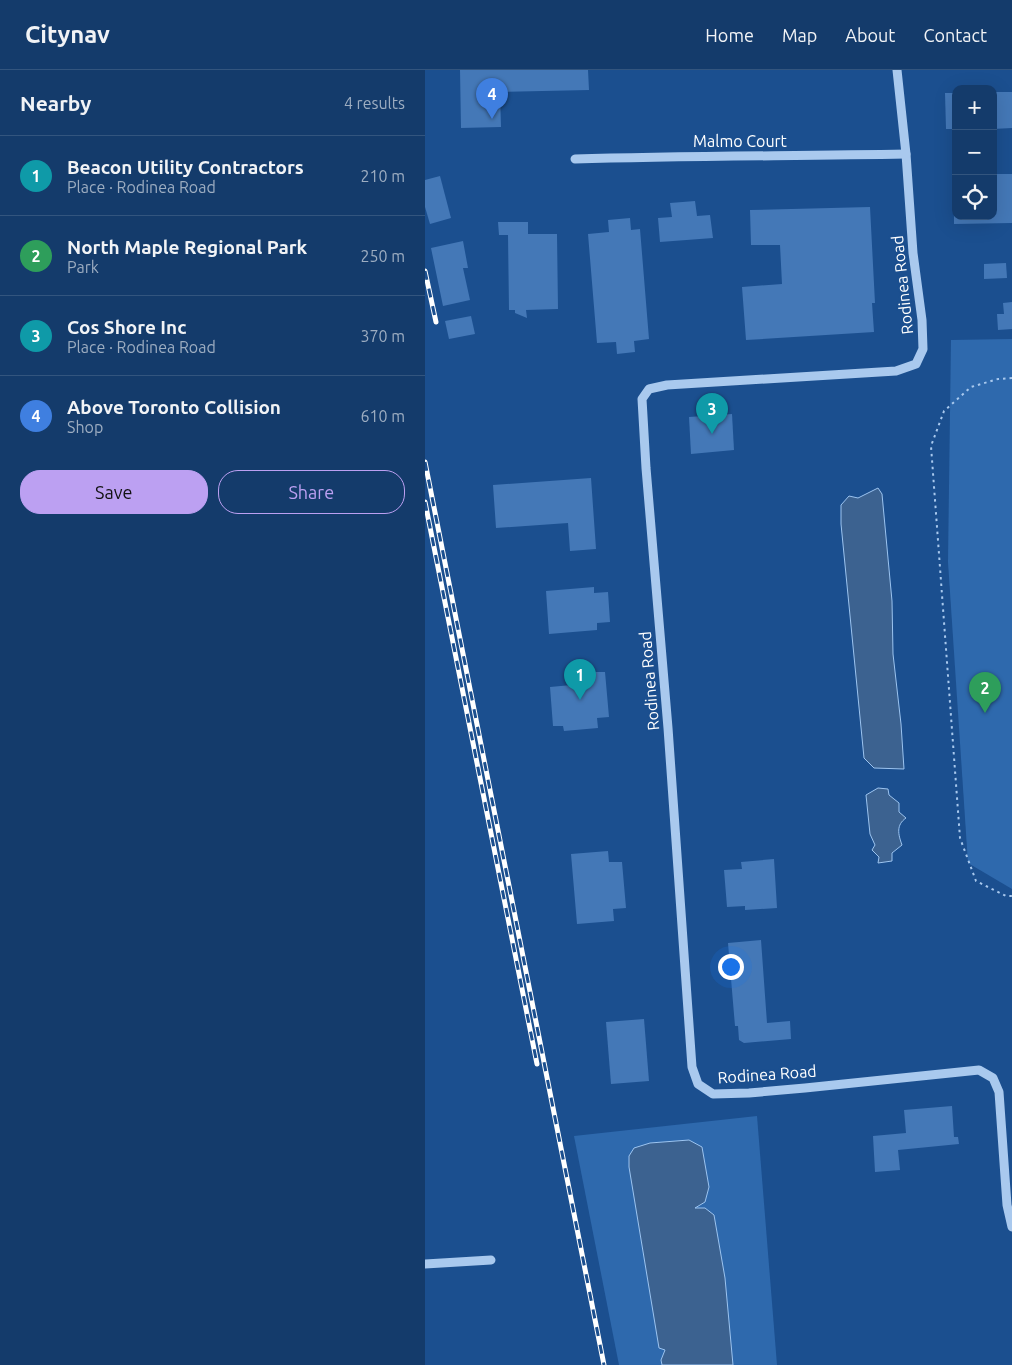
<!DOCTYPE html>
<meta charset="utf-8">
<style>
body{margin:0;font-family:Ubuntu,sans-serif;background:#214673;color:#f1f3f6}
.controls{position:absolute;right:15px;top:15px;display:grid;overflow:hidden;border-radius:10px;box-shadow:0 5px 20px #0002}
.controls button{width:45px;height:45px;display:grid;place-items:center;padding:0;border:0;border-bottom:1px solid #33557e;background:#143b6b;color:#f1f3f6;font:25px sans-serif}
.you{position:absolute;left:305px;top:896px;width:18px;height:18px;margin:-12px;border:4px solid #fff;border-radius:50%;background:#1a73e8;box-shadow:0 0 0 8px #1a73e833}
.badge{display:grid;place-items:center;width:32px;height:32px;border-radius:50%;background:#bca0f2;color:#fff;font-size:16px;font-weight:700}
.pin{position:absolute;translate:-50% -41px;filter:drop-shadow(0 1px 2px #0008)}
.pin::after{content:'';position:absolute;top:26px;width:18px;height:15px;background:inherit;clip-path:polygon(0 0,100% 0,50% 100%)}
.list{margin:0;padding:0;list-style:none}
h2{display:flex;justify-content:space-between;align-items:center;height:65px;margin:0;padding:0 20px;font-size:21px}
h2 small{font-size:16px;font-weight:400;color:#9dadc1}
.list li{display:grid;grid-template-columns:32px 1fr auto;gap:15px;align-items:center;box-sizing:border-box;height:80px;padding:0 20px;border-top:1px solid #33557e}
.list b{display:block;font-size:19px;white-space:nowrap}
.list p{margin:0;font-size:16px;white-space:nowrap;color:#9dadc1}
.list em{font-size:16px;font-style:normal;color:#9dadc1}
.actions{display:flex;gap:10px;padding:15px 20px}
.actions a{flex:1;padding:11px 0;border:1px solid #bca0f2;border-radius:20px;text-align:center;font-size:18px;color:#bca0f2}
.actions .main{background:#bca0f2;color:#111}
.icon{flex:none;width:28px;height:28px;fill:none;stroke:currentColor;stroke-width:2;stroke-linecap:round;stroke-linejoin:round}
.map{position:relative;flex:none;width:587px;height:1295px;overflow:hidden}
header{display:flex;align-items:center;gap:30px;box-sizing:border-box;height:70px;padding:0 25px;background:#143b6b;border-bottom:1px solid #33557e}
header strong{font-size:24px}
nav{display:flex;gap:28px;margin-inline-start:auto;font-size:18px}
main{display:flex}
aside{flex:1;background:#143b6b}
.map>svg:first-child{display:block}
</style>
<header>
<strong>Citynav</strong>
<nav><a>Home</a><a>Map</a><a>About</a><a>Contact</a></nav>
</header>
<main>
<aside>
<h2>Nearby<small>4 results</small></h2>
<ul class="list">
<li><span class="badge" style="background:#0f9aa8">1</span><div><b>Beacon Utility Contractors</b><p>Place · Rodinea Road</p></div><em>210 m</em></li>
<li><span class="badge" style="background:#2e9e5b">2</span><div><b>North Maple Regional Park</b><p>Park</p></div><em>250 m</em></li>
<li><span class="badge" style="background:#0f9aa8">3</span><div><b>Cos Shore Inc</b><p>Place · Rodinea Road</p></div><em>370 m</em></li>
<li><span class="badge" style="background:#3f7fe0">4</span><div><b>Above Toronto Collision</b><p>Shop</p></div><em>610 m</em></li>
</ul>
<div class="actions"><a class="main">Save</a><a>Share</a></div>
</aside>
<div class="map">
<svg width="587" height="1295" viewBox="0 0 587 1295">
<rect width="100%" height="100%" fill="#1b4f8f"/>
<!-- green -->
<g fill="#2e69ad">
<path d="M587,269v550l-44,-26 -20,-301 3,-222z"/>
<path d="M332,1046l20,249h-158l-45,-229z"/>
</g>
<!-- water -->
<g fill="#3c6290" stroke="#9cc4f0">
<path d="M453,418l4,6 10,107 1,53 8,70 3,45 -30,-1 -10,-10 -23,-234v-19l8,-9 9,2z"/>
<path d="M453,718l10,1 1,6 10,8v9l7,6c-10,7 -8,16 -4,27l-10,8v8l-14,2 1,-6 -7,-7 3,-5 -5,-11 -4,-39z"/>
<path d="M264,1070l13,7 7,40 -4,15 -10,6h10l9,7 11,63 8,87h-71l-1,-5 4,-10 -6,-2 -30,-181v-11l5,-8 16,-5z"/>
</g>
<!-- building -->
<g fill="#4478b7">
<path d="M35,0h128l1,20 -89,2 1,35 -40,1z"/>
<path d="M568,22h19v36l-19,1z"/>
<path d="M520,23h11v36h-10z"/>
<path d="M568,104h19v49l-58,1v-8h39z"/>
<path d="M15,106l11,42 -21,6 -5,-17v-27z"/>
<path d="M270,131l2,15 13,-1 3,23 -53,4 -2,-24 14,-1 -2,-14z"/>
<path d="M445,137l5,96h-3l2,29 -128,8 -4,-53 40,-3 -2,-39h-29l-1,-35z"/>
<path d="M205,148l1,12 9,-1 9,110 -15,2 1,11 -18,2 -1,-12 -19,1 -9,-109 21,-2 -1,-12z"/>
<path d="M73,152h30v12h29l1,75 -32,1 1,8 -12,-5v-3h-6l-1,-75h-9z"/>
<path d="M38,171l5,27h-5l7,32 -27,6 -12,-58z"/>
<path d="M581,193l1,15 -23,1v-15z"/>
<path d="M587,232v27l-14,1 -1,-16h7l-1,-11z"/>
<path d="M46,246l4,18 -26,5 -4,-18z"/>
<path d="M307,344l2,36 -43,4 -2,-37z"/>
<path d="M166,408l5,71 -26,2 -2,-28 -72,5 -3,-43z"/>
<path d="M169,517v6l14,-1 2,30 -13,1v7l-48,4 -3,-43z"/>
<path d="M167,602h13l4,45 -12,1 1,10 -34,3 -1,-5h-10l-3,-39 43,-4z"/>
<path d="M183,781l1,11h13l4,46 -13,1 1,12 -37,3 -6,-70z"/>
<path d="M349,789l3,49 -32,2v-4l-18,1 -3,-37 18,-1 -1,-7z"/>
<path d="M336,870l6,83 23,-2 1,18 -47,4 -5,-3 -1,-14h-3l-7,-83z"/>
<path d="M219,949l5,62 -38,3 -5,-62z"/>
<path d="M527,1036l2,31h4l1,7 -61,6 2,20 -25,2 -2,-36 33,-3 -2,-23z"/>
</g>
<g fill="none" stroke-linecap="round" stroke-linejoin="round">
<!-- path -->
<path stroke="#a9c9ee" stroke-width="2" stroke-dasharray="2.5 4" stroke-linecap="butt" d="M587,308l-14,1 -27,8 -27,24 -13,35 29,392 16,43 30,15h6"/>
<!-- minor -->
<g stroke="#a9c9ee" stroke-width="9">
<path d="M472,0l9,84 7,99 9,67 1,29 -7,15 -20,7 -229,14 -18,4 -7,10 4,69 22,260 24,339 6,17 15,10 36,-1 56,-5 174,-18 14,8 6,14 8,113 5,22"/>
<path d="M150,89c110,-3 220,-3 331,-5"/>
<path d="M0,1194l66,-4"/>
</g>
<defs>
<g id="rail">
<path d="M0,201l11,51"/>
<path d="M0,392l179,903"/>
<path d="M0,432l112,562"/>
</g>
</defs>
<!-- rail casing -->
<use href="#rail" stroke="#fff" stroke-width="5"/>
<!-- rail -->
<use href="#rail" stroke="#1b4f8f" stroke-width="3" stroke-dasharray="9" stroke-linecap="butt"/>
</g>
<g text-anchor="middle" dominant-baseline="central" stroke-width="4" stroke-linejoin="round" paint-order="stroke">
<!-- street labels -->
<g font-size="16" fill="#fff" stroke="#1b4f8f">
<text x="315" y="71">Malmo Court</text>
<text transform="translate(477 215) rotate(-96)">Rodinea Road</text>
<text transform="translate(224 611) rotate(-95)">Rodinea Road</text>
<text transform="translate(342 1004) rotate(-4)">Rodinea Road</text>
</g>
</g>
</svg>
<div class="controls">
<button>+</button>
<button>−</button>
<button><svg class="icon" aria-label="locate" viewBox="0 0 24 24"><circle cx="12" cy="12" r="6"/><path d="M12 2v4M12 18v4M2 12h4M18 12h4"/></svg></button>
</div>
<div class="you"></div>
<div class="pin badge" style="left:155px;top:630px;background:#0f9aa8">1</div>
<div class="pin badge" style="left:560px;top:643px;background:#2e9e5b">2</div>
<div class="pin badge" style="left:287px;top:364px;background:#0f9aa8">3</div>
<div class="pin badge" style="left:67px;top:49px;background:#3f7fe0">4</div>
</div>
</main>
